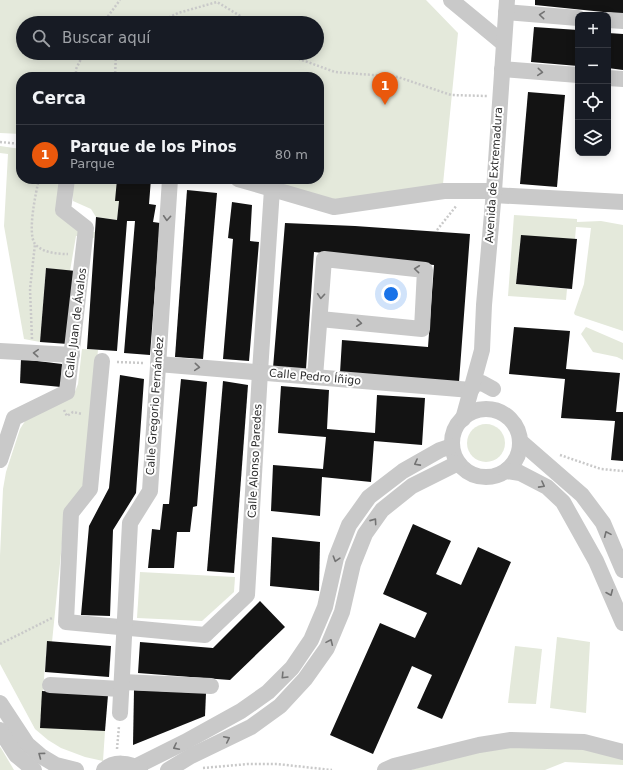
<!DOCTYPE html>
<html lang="es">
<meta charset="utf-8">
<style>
body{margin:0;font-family:"DejaVu Sans",sans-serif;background:#20242c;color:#f1f3f6}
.controls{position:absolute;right:12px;top:12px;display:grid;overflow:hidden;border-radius:8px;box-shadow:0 2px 10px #0003}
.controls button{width:36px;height:36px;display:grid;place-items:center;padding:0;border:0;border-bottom:1px solid #363941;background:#171b24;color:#f1f3f6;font:20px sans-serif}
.you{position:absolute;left:391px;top:294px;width:14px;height:14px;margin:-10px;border:3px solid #fff;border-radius:50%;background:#1a73e8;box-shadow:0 0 0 6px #1a73e833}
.badge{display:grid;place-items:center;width:26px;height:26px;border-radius:50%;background:#ea580c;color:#fff;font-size:13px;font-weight:700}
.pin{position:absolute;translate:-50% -33px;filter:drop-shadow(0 1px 2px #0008)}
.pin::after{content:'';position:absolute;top:21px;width:14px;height:12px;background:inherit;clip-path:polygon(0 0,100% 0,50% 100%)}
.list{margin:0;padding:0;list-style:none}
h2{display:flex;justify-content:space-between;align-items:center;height:52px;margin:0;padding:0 16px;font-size:17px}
h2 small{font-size:13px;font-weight:400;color:#9ea1a6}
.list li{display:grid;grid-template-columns:26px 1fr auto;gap:12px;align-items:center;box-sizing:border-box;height:60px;padding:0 16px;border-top:1px solid #363941}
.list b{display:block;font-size:15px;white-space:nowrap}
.list p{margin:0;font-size:13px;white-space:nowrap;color:#9ea1a6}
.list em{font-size:13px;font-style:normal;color:#9ea1a6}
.icon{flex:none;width:22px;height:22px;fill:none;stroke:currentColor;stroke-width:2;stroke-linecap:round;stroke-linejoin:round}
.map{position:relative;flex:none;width:623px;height:770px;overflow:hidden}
.search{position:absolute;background:#171b24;box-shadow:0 2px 10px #0003;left:16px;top:16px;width:308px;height:44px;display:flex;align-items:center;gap:10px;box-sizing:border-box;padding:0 14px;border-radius:22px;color:#9ea1a6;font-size:15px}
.panel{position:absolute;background:#171b24;box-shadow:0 2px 10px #0003;left:16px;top:72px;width:308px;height:112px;border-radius:16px}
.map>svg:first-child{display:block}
</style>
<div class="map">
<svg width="623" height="770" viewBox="0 0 623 770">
<rect width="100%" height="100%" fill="#fff"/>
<!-- green -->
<g fill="#e4e9db" fill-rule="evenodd">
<path d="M0,0h426l32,33 -15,151 -109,17 -67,-22h52v-102h-298v57l-21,-1zM23,23h294v30h-294z"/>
<path d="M0,146l21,3v30h40l18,51 16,2 -1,6 -18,-2 -6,35 -24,-3 -6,74 -16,-3 -20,-113 4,-72 -8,-1z"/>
<path d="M72,179h45l-1,22h3l-2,19 -21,-3 -5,-8 -18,-8z"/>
<path d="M514,215l63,4v3l24,-1 22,4v106l-48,-16 -1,-2 10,-29 7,-56 -15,-1 -1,12 -54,-3 -5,48 51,5 -1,11 -58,-4z"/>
<path d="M586,327l37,16v17l-6,-3 -24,-5 -12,-18z"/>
<path d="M82,349l16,1 -14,140 -19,24 -13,128h-5l-7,85 65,4 -2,30 -18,-4 -24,-9 -13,-8 -13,-11 -35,-65v-108l3,-67 3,-17 14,-43 7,-11 47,-24 4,-10z"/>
<circle cx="486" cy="443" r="19"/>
<path d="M140,572l95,5 -1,15 -32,29 -65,-3z"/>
<path d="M557,637l33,5 -4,71 -36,-5z"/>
<path d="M515,646l27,3 -6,55 -28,-1z"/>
<path d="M563,745l60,11v9l-58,-3 -20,8h-135l90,-23z"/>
<path d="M0,747l1,1 13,22h-14z"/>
</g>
<!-- building -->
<g fill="#131313">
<path d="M535,0h88v14l-88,-9z"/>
<path d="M534,27l44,3v36l-47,-4z"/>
<path d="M608,33l15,1v36l-15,-2z"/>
<path d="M528,92l37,3 -8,92 -37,-3z"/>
<path d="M117,179h34l-2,25 7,1 -3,17 7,1 -10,132 -26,-2 11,-132h-8l-10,130 -30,-2 9,-132 21,3 2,-19h-4z"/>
<path d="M187,190l30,3 -14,166 -28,-2z"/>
<path d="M232,202l20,3 -2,36 9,1 -10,119 -26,-2 10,-120 -5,-1z"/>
<path d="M285,223l70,3 115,8 -11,148 -119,-9 2,-33 86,7 6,-82 -120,-13 -8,117 -33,-1z"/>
<path d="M521,235l56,4 -5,50 -56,-5z"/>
<path d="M46,268l30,3 -8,73 -28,-2z"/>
<path d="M514,327l56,4 -4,38 54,4 -4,39h7v49l-12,-1 4,-39 -54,-3 4,-39 -56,-5z"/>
<path d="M21,359l41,5 -1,23 -41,-4z"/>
<path d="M120,375l24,4 -8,114 -23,37 -3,86 -29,-1 8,-89 20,-38z"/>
<path d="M181,379l26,3 -10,124 -4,1 -3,25h-13l-3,36h-26l4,-39 8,1 3,-26h6z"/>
<path d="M223,381l25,4 -14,188 -27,-2z"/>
<path d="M281,386l48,4 -2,39 48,4 2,-38 48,3 -3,47 -48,-4 -3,41 -49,-5 -2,39 -49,-5 2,-46 50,4 3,-32 -48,-4z"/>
<path d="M413,524l38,17 -15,33 25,11 17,-38 33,15 -69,157 -25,-11 15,-33 -20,-9 -39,88 -43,-19 50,-112 35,15 12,-25 -44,-19z"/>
<path d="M272,537l48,5 -1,49 -49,-5z"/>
<path d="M260,601l25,26 -55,53 -92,-7 2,-31 73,6z"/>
<path d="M47,641l64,5 -2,31 -64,-5z"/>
<path d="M134,690l72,3 -1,23 -72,29z"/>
<path d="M42,691l66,4 -3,36 -65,-3z"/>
</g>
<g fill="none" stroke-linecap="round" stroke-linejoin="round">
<!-- path -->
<g stroke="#c9c9c9" stroke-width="2.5" stroke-dasharray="2 2" stroke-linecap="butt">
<path d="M103,23l17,-23"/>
<path d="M158,23l20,-10 39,-11 35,21"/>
<path d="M288,53l3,3 44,16 63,5 53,18 36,1"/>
<path d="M76,77v-8l8,-16"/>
<path d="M115,77l1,-24"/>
<path d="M0,142l21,2"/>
<path d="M39,179c-3,13 -12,54 -4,65 8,9 23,10 33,10"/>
<path d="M437,230l20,-25"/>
<path d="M32,339l-2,-50 5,-45"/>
<path d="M117,362l27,1"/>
<path d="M64,410l3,6 6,-4 9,2"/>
<path d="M560,455l41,14 22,2"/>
<path d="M0,644l52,-26"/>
<path d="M117,749l2,-23"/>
<path d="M203,768l45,-4h29l55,6"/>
</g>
<!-- street -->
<g stroke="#c9c9c9" stroke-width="16">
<path d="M451,0l52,43"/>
<path d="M506,12l72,6"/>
<path d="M608,20l15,1"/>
<path d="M502,69l76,6"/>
<path d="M608,78l15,1"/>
<path d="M238,179l96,28 110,-16h50"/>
<path d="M493,195l130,7"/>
<path d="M0,351l72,4"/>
<path d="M102,361l-12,128 -19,24 -5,109 139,13 42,-40 13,-223 12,-183"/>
<path d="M158,364l313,26 4,-6 7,-1 11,6"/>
<path d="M315,377l9,-118 101,11 -3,59 -102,-10"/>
<circle cx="486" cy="443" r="34"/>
<path d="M463,419l19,-69 2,-45 10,-114 13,-191"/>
<path d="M520,441l62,54 21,28 20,47"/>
<path d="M0,460l14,-42 53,-26 19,-164 -23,-18 4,-31"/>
<path d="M506,471l14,2 27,14 16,15 33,59 27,62"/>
<path d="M122,682l89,4"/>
<path d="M50,685l71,4"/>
<path d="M0,703l27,41 14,12 15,9 20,5"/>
<path d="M120,713l10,-190 20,-32 20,-312"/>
<path d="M0,730l16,25 18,15"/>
<path d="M135,767l50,-25 56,-31 27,-19 24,-24 19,-28 14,-33 11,-49 13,-33 20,-28 34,-26 37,-21 12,-4"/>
<path d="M104,770c10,-9 25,-8 36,0"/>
<path d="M168,770l23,-14 60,-29 29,-21 25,-27 22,-31 15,-36 11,-48 12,-30 17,-24 30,-24 46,-23"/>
<path d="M385,770l9,-4 85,-21 32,-5 73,2 39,10"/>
</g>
</g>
<!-- one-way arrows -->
<defs><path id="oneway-chevron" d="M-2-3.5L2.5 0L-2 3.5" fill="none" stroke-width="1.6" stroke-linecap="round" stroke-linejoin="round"/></defs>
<g stroke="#737373">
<use href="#oneway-chevron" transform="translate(542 15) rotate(-175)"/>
<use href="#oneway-chevron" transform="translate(540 72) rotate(5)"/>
<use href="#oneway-chevron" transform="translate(167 218) rotate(94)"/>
<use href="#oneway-chevron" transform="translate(417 269) rotate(-174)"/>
<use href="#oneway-chevron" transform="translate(321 296) rotate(94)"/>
<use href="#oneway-chevron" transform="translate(359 323) rotate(6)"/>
<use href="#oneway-chevron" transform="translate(36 353) rotate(-176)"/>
<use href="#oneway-chevron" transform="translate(197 367) rotate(5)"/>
<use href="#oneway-chevron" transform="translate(417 463) rotate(152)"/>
<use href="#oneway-chevron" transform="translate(542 485) rotate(28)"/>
<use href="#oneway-chevron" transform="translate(374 521) rotate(-55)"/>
<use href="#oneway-chevron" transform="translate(607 534) rotate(-114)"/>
<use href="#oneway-chevron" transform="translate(336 559) rotate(107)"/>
<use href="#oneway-chevron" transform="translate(610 593) rotate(67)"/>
<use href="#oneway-chevron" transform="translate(330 642) rotate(-66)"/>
<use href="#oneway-chevron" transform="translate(284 676) rotate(134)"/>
<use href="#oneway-chevron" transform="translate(227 739) rotate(-26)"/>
<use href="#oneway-chevron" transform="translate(176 747) rotate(153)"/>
<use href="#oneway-chevron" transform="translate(41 755) rotate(-143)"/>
</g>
<g text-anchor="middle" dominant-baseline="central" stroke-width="4" stroke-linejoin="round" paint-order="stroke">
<!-- street labels -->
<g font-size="11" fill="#2c2c2c" stroke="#fff">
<text transform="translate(494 175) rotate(-86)">Avenida de Extremadura</text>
<text transform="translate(76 323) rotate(-83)">Calle Juan de Ávalos</text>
<text transform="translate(315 377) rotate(5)">Calle Pedro Íñigo</text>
<text transform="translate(155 406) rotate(-86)">Calle Gregorio Fernández</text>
<text transform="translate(255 461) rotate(-87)">Calle Alonso Paredes</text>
</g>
</g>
</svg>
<div class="controls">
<button>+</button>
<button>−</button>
<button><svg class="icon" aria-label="locate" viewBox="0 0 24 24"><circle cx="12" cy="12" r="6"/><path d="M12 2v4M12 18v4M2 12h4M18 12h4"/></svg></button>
<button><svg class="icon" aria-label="layers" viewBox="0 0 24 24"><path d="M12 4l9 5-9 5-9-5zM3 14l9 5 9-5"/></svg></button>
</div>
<div class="you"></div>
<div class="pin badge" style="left:385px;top:105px">1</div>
<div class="search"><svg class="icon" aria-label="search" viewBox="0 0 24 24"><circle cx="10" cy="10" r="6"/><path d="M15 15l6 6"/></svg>Buscar aquí</div>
<section class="panel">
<h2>Cerca<small></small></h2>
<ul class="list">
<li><span class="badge">1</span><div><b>Parque de los Pinos</b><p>Parque</p></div><em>80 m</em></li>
</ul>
</section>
</div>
